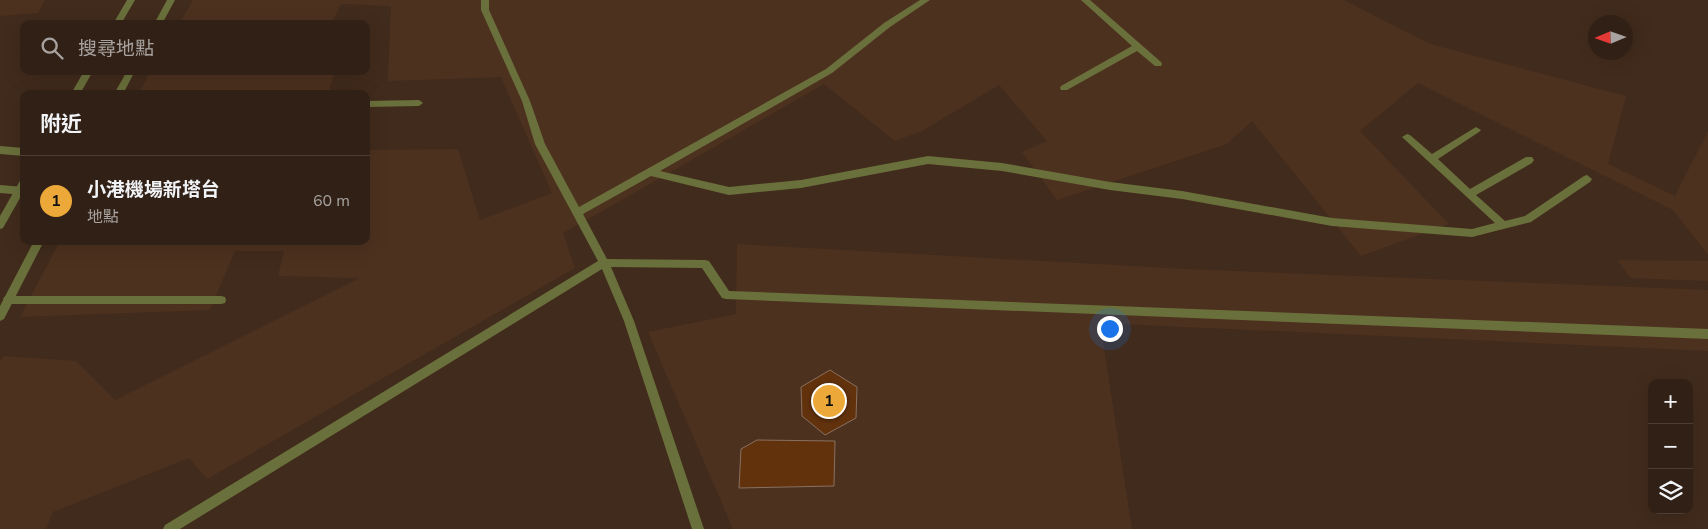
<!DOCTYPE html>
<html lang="zh-TW">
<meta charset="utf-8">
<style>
body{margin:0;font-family:"Nunito Sans","Noto Sans TC",sans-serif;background:#39281e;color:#f1f3f6}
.controls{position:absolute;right:15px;bottom:15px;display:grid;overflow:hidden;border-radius:10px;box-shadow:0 5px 20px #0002}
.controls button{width:45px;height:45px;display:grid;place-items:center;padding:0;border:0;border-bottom:1px solid #4c3e34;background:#312015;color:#f1f3f6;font:25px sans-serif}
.compass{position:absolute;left:1588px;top:15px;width:45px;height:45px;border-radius:50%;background:#312015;box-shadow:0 5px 20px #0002;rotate:268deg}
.you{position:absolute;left:1109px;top:328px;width:18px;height:18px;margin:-12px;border:4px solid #fff;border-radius:50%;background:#1a73e8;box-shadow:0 0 0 8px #1a73e833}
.badge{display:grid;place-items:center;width:32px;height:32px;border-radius:50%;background:#eca93a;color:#111;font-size:16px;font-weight:700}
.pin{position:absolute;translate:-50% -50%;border:2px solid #fff;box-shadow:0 1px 5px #0006}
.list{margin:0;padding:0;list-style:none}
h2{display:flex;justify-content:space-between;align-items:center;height:65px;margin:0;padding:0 20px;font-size:21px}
h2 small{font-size:16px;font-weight:400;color:#a8a3a0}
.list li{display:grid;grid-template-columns:32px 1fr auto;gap:15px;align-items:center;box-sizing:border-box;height:90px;padding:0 20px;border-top:1px solid #4c3e34}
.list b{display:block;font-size:19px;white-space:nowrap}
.list p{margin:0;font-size:16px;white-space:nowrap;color:#a8a3a0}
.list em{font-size:16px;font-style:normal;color:#a8a3a0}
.icon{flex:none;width:28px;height:28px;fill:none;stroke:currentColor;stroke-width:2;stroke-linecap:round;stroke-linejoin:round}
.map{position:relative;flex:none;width:1708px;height:529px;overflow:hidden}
.search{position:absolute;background:#312015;box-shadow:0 5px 20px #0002;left:20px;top:20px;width:350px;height:55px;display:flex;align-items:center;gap:12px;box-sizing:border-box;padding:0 18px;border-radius:10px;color:#a8a3a0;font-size:19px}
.panel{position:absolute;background:#312015;box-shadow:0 5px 20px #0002;left:20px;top:90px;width:350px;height:155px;border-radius:10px}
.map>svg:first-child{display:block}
</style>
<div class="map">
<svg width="1708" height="529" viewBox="0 0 1708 529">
<rect width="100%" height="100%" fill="#412b1c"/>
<!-- built -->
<g fill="#4d311f">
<path d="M0,0h45l-7,13 -38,3z"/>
<path d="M193,0h1151l86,44 196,52 -18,68 67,32 33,-65v124l-35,-45 -255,-127 -58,48 89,93 -88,32 -109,-135 -25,23 -170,56 -35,-48 25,-11 -48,-56 -77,46 -27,10 -71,-57 -188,108 -73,41 12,35 -368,211 -18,-21 -136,54 -7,17h-46v-167l3,-6 73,5 39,39 245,-122 -82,-2 6,-25h-49l-25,59 -190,7 40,-76h306v-91l92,-1 22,71 72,-27 -51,-116 -113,4 3,-75 -50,-2 -10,20h-152z"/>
<path d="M151,71h184l-7,23h-190z"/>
<path d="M737,244l449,25 522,21v61l-608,-28 32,206h-399l-85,-197 88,-18z"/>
<path d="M1618,260l90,1v20l-78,-3z"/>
</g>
<!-- building -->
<g fill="#62320d" stroke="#897060">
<path d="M830,370l27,17 -1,31 -31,17 -23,-19 -1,-29z"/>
<path d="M757,440l78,1 -1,45 -95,2 2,-39z"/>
</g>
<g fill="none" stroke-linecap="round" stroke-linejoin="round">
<!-- service -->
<g fill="#6a703b" fill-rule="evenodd">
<path d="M481,0h8v10l41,91 15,43 34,63 247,-138 58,-46 36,-23h10l-40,27 -58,46 -172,98 69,16 72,-7 127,-24 74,7 108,19 72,9 150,27 140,11 23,-6 -93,-86 5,-3 3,1 22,19 44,-27 5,3 -2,2 -41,27 32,30 56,-32h6l2,3 -2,3 -56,32 29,26 20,-5 59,-40 3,-1 5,4 -2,3 -59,40 -59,15 -140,-11 -150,-27 -72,-9 -108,-19 -74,-7 -127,24 -72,7 -78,-19 -68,38 24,45 98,1 4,1 20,30 979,38v10l-982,-40 -4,-1 -20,-30 -91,-1 23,54 70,208h-12l-68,-208 -22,-52 -422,260h-17l2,-4 433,-264 -63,-117 -13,-43 -41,-91z"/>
<path d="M1081,0h9l71,62 1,2 -1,2h-6l-18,-15 -70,39h-6l-1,-2 1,-2 71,-40z"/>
<path d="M8,296h213l4,1 1,3 -1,3 -4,1h-213l-4,-1 -1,-3 1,-3z"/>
</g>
<!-- minor -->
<g fill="#6a703b" fill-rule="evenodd">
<path d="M419,100l4,3 -4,3 -53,1v-6z"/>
<path d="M0,146l24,2v8l-24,-2z"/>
<path d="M0,185l24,2v8l-24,-2z"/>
</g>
<!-- tertiary -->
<g fill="#6a703b" fill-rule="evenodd">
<path d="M127,0h8l-14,24h-8z"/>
<path d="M167,0h8l-13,24h-8z"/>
<path d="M84,71h9l-13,23h-9z"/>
<path d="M127,71h8l-12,23h-9z"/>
<path d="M24,178v13l-21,37 -3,1v-13l21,-37z"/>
<path d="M34,241h10l-40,78 -4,2v-15z"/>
</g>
</g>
</svg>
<div class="controls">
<button>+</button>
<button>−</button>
<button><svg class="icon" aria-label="layers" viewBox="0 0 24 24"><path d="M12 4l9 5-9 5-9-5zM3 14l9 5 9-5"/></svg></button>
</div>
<svg class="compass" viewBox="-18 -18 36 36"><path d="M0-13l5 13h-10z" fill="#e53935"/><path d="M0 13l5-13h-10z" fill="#a8a3a0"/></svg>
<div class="you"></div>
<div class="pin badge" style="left:829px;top:401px">1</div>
<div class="search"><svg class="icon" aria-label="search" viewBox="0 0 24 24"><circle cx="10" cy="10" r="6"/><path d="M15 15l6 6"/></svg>搜尋地點</div>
<section class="panel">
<h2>附近<small></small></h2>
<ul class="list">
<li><span class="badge">1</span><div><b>小港機場新塔台</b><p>地點</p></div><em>60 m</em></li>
</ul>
</section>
</div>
